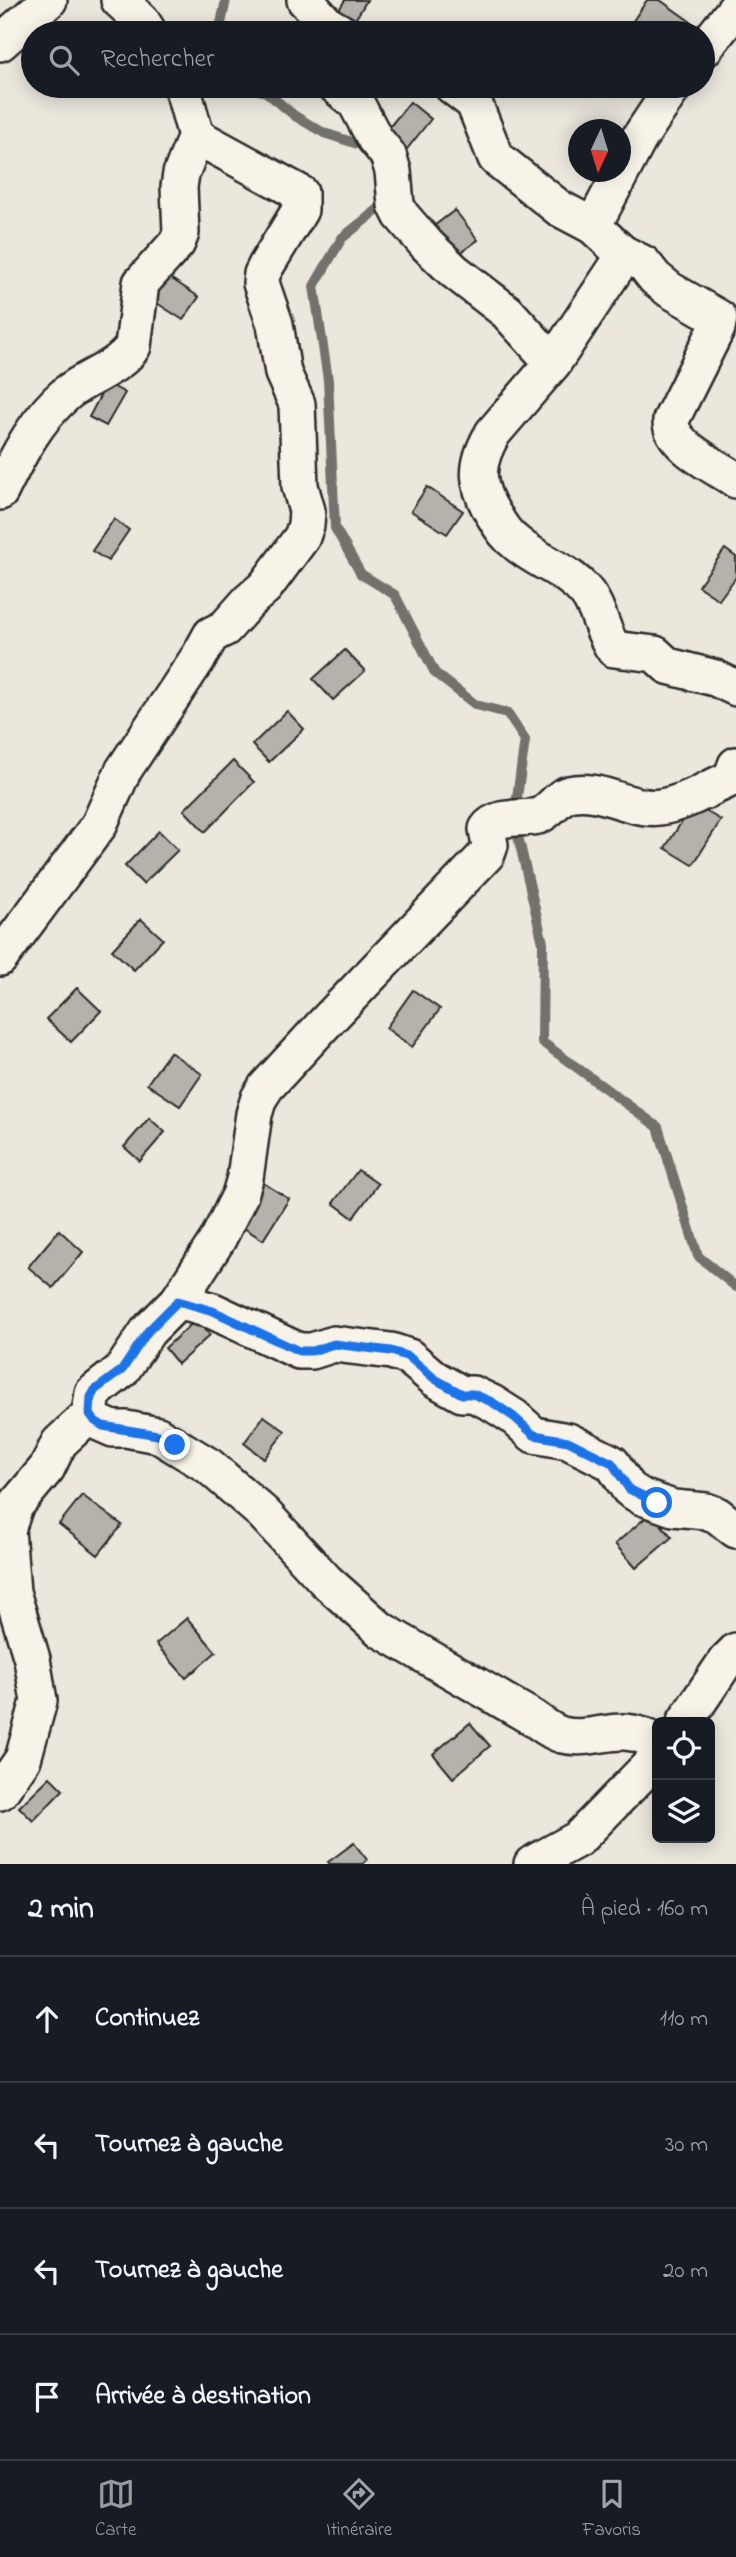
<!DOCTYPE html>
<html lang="fr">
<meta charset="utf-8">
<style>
body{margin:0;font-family:"Indie Flower",sans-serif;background:#242831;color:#f1f3f6}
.controls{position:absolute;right:21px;bottom:21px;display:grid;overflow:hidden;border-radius:10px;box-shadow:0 4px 18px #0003}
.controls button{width:63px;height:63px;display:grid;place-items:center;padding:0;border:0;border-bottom:2px solid #363941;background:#171b24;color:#f1f3f6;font:35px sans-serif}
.compass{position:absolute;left:568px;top:119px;width:63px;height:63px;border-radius:50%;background:#171b24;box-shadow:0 4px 18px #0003;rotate:184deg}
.stop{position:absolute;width:21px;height:21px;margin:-16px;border:5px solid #1a73e8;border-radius:50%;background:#fff}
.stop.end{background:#1a73e8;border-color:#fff;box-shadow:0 2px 7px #0008}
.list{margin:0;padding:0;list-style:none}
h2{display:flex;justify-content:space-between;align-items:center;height:91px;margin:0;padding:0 28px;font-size:30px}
h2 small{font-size:23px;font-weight:400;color:#9ea1a6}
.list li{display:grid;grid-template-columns:46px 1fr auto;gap:21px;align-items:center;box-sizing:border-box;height:126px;padding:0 28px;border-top:2px solid #363941}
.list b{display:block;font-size:26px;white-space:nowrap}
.list em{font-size:23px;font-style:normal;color:#9ea1a6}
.icon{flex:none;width:38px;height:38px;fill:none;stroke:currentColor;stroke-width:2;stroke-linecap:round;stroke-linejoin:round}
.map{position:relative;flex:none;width:736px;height:1864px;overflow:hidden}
.search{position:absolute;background:#171b24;box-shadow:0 4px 18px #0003;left:21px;right:21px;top:21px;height:77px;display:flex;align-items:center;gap:18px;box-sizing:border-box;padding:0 24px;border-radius:38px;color:#9ea1a6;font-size:26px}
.sheet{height:595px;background:#171b24}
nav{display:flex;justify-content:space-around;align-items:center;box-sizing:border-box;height:98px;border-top:2px solid #363941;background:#171b24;font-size:19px;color:#9ea1a6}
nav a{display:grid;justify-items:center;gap:4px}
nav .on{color:#98999b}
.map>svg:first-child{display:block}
</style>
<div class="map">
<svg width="736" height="1864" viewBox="0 0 736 1864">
<rect width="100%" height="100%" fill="#ebe7dd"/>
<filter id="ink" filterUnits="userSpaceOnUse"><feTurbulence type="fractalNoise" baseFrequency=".0143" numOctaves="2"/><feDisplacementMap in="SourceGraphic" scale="14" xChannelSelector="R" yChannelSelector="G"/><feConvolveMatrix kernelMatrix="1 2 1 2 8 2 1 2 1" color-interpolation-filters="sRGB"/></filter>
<g filter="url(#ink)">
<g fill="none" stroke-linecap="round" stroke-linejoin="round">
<!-- stream -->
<g stroke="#72716c" stroke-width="10">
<path d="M219,33l7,-33"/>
<path d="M241,86l25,6 29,24 29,17 43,14"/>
<path d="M382,198l-1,9 -39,31 -28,48 14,94 7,148 26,46 34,21 40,78 41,32 31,8 18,27 -11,79 29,124 -1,99 116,85 40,129 38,31"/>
</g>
</g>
<!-- building -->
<g fill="#b5b2ab" stroke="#2b2b2b" stroke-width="2">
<path d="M345,0h22l-17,28 -16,-10z"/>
<path d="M647,0h13l31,22 -9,11h-38l-13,-9z"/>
<path d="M410,102l21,17 -28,35 -21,-18z"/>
<path d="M455,210l23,30 -22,16 -22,-30z"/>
<path d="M158,270l41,27 -16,23 -40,-26z"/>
<path d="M107,383l18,10 -19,33 -17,-9z"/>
<path d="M427,487l36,24 -16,23 -36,-23z"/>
<path d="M114,519l15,11 -21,31 -16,-10z"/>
<path d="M725,549l11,8v20l-17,23 -21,-14z"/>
<path d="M345,650l20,21 -32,29 -20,-21z"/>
<path d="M287,711l17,18 -35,33 -17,-17z"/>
<path d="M233,761l21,21 -49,50 -21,-22z"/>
<path d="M693,804l28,16 -28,45 -28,-17z"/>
<path d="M159,831l19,19 -35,34 -18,-18z"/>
<path d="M141,919l22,20 -29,31 -22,-20z"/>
<path d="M77,988l24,23 -30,31 -25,-23z"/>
<path d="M413,990l27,19 -28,38 -26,-19z"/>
<path d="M170,1052l32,22 -22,32 -33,-22z"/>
<path d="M149,1118l16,14 -25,29 -16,-14z"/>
<path d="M358,1170l20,14 -25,34 -20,-15z"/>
<path d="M262,1182l27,17 -26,41 -27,-17z"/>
<path d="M59,1230l24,22 -30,36 -25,-21z"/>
<path d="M196,1320l14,15 -32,29 -13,-16z"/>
<path d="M264,1416l21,15 -21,28 -20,-16z"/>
<path d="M82,1495l40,30 -24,30 -39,-31z"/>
<path d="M651,1513l21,24 -36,31 -21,-24z"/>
<path d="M187,1618l29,34 -30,26 -30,-34z"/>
<path d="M470,1723l20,23 -37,32 -20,-24z"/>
<path d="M50,1777l13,13 -30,31 -14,-14z"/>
<path d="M354,1843l13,17 -4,4h-33l-2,-2z"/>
</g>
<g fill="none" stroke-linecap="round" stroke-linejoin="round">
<defs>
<g id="street">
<path d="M119,0l22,20 8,13"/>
<path d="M305,0l23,25 14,8"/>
<path d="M0,43l49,-43"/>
<path d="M703,50l33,-42"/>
<path d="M336,86l20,17 19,36 13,16 5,16 3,34 5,10 26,30 27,26 53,41 46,51"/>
<path d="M452,86l22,17 22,55 63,50 34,18 29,27 -4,12 -65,98 -60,70c-19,32 -18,53 2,84 5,9 12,19 20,25 21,19 51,27 70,49 15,17 16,41 29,58l41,5 13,12 47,12 21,10"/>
<path d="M593,226l47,-89 34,-51"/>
<path d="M622,253l22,11 11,14 15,12 49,28 -2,10 -46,92c-2,25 46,47 65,60"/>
<path d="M0,492c18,-36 35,-72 67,-99 19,-16 53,-25 66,-47l8,-63 36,-40 4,-10 -2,-46 2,-13 15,-38"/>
<path d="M0,958l99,-133 24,-54 77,-116 11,-20 14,-7 24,-27 16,-14 37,-50 4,-12 1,-14 -7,-25 -3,-82 -14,-31 -8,-49 -14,-41 1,-9 4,-8 34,-56v-17l-104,-57 -14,-50"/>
<path d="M178,1301l35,10 86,40h13l22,-7 57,7 18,6 26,22 27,15h11l19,9 22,14 20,18 34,6 44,22 17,26 13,8 31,11 33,3 11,4 19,15"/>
<path d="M90,1414l5,7 18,8h13l32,6 51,31 54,47 63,68 55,49 152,88c9,6 18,14 29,17 36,8 58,-16 95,8"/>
<path d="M685,1722l41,-61 10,-10"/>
<path d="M0,1792l23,-33 16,-58 -7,-42 -20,-67 -5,-62 8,-24 32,-38 12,-25 31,-29 3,-21 29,-23 26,-39 30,-30 40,-62 22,-44 5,-17 9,-64 5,-16 7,-11 57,-62 164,-171 3,-9 -3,-16c10,-15 36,-9 51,-13 12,-4 19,-19 31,-22 32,-8 60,17 91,13 23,-3 45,-17 66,-26l6,-5 4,-11"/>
<path d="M532,1864l46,-25 79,-81"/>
</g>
</defs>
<!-- street casing -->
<use href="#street" stroke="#2b2b2b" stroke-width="40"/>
<!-- street -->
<use href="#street" stroke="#f7f3e8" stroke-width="35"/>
</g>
</g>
<g fill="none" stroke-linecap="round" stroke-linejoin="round" filter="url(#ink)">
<!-- route -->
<path stroke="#1a73e8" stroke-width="9" d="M175,1445l-17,-10 -55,-9 -8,-5 -5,-7 1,-17 4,-7 27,-20 26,-39 30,-30 35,10 86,40h13l22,-7 57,7 18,6 26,22 27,15h11l19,8 22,15 20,18 34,6 44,22 17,26 28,14"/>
</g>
</svg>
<div class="controls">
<button><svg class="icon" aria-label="locate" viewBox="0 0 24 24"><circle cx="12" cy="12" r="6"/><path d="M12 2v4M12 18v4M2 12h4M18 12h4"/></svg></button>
<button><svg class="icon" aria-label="layers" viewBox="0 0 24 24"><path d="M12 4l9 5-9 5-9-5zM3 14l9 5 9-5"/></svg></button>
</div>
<svg class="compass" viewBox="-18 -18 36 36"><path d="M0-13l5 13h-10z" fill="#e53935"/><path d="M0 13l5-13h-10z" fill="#9ea1a6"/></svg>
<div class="stop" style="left:657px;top:1503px"></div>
<div class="stop end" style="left:175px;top:1445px"></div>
<div class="search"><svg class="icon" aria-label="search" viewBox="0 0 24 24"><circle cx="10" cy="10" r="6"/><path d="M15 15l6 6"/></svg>Rechercher</div>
</div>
<section class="sheet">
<h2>2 min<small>À pied · 160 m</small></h2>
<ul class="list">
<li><svg class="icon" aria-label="ahead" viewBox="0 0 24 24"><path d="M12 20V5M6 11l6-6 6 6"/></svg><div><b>Continuez</b></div><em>110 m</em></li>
<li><svg class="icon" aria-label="left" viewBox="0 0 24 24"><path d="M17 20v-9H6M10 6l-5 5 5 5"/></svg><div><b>Tournez à gauche</b></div><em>30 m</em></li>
<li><svg class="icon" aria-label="left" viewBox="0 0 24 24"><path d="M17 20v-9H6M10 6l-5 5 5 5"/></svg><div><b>Tournez à gauche</b></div><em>20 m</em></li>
<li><svg class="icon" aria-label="arrive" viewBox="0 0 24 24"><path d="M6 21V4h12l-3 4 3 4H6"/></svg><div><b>Arrivée à destination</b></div></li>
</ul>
</section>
<nav>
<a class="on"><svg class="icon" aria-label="map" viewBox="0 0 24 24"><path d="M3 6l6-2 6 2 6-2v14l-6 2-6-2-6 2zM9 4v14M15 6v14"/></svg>Carte</a>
<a><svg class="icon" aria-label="directions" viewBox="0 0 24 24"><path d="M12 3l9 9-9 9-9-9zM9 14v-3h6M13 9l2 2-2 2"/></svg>Itinéraire</a>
<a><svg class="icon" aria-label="saved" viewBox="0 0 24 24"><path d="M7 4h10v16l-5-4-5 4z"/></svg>Favoris</a>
</nav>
